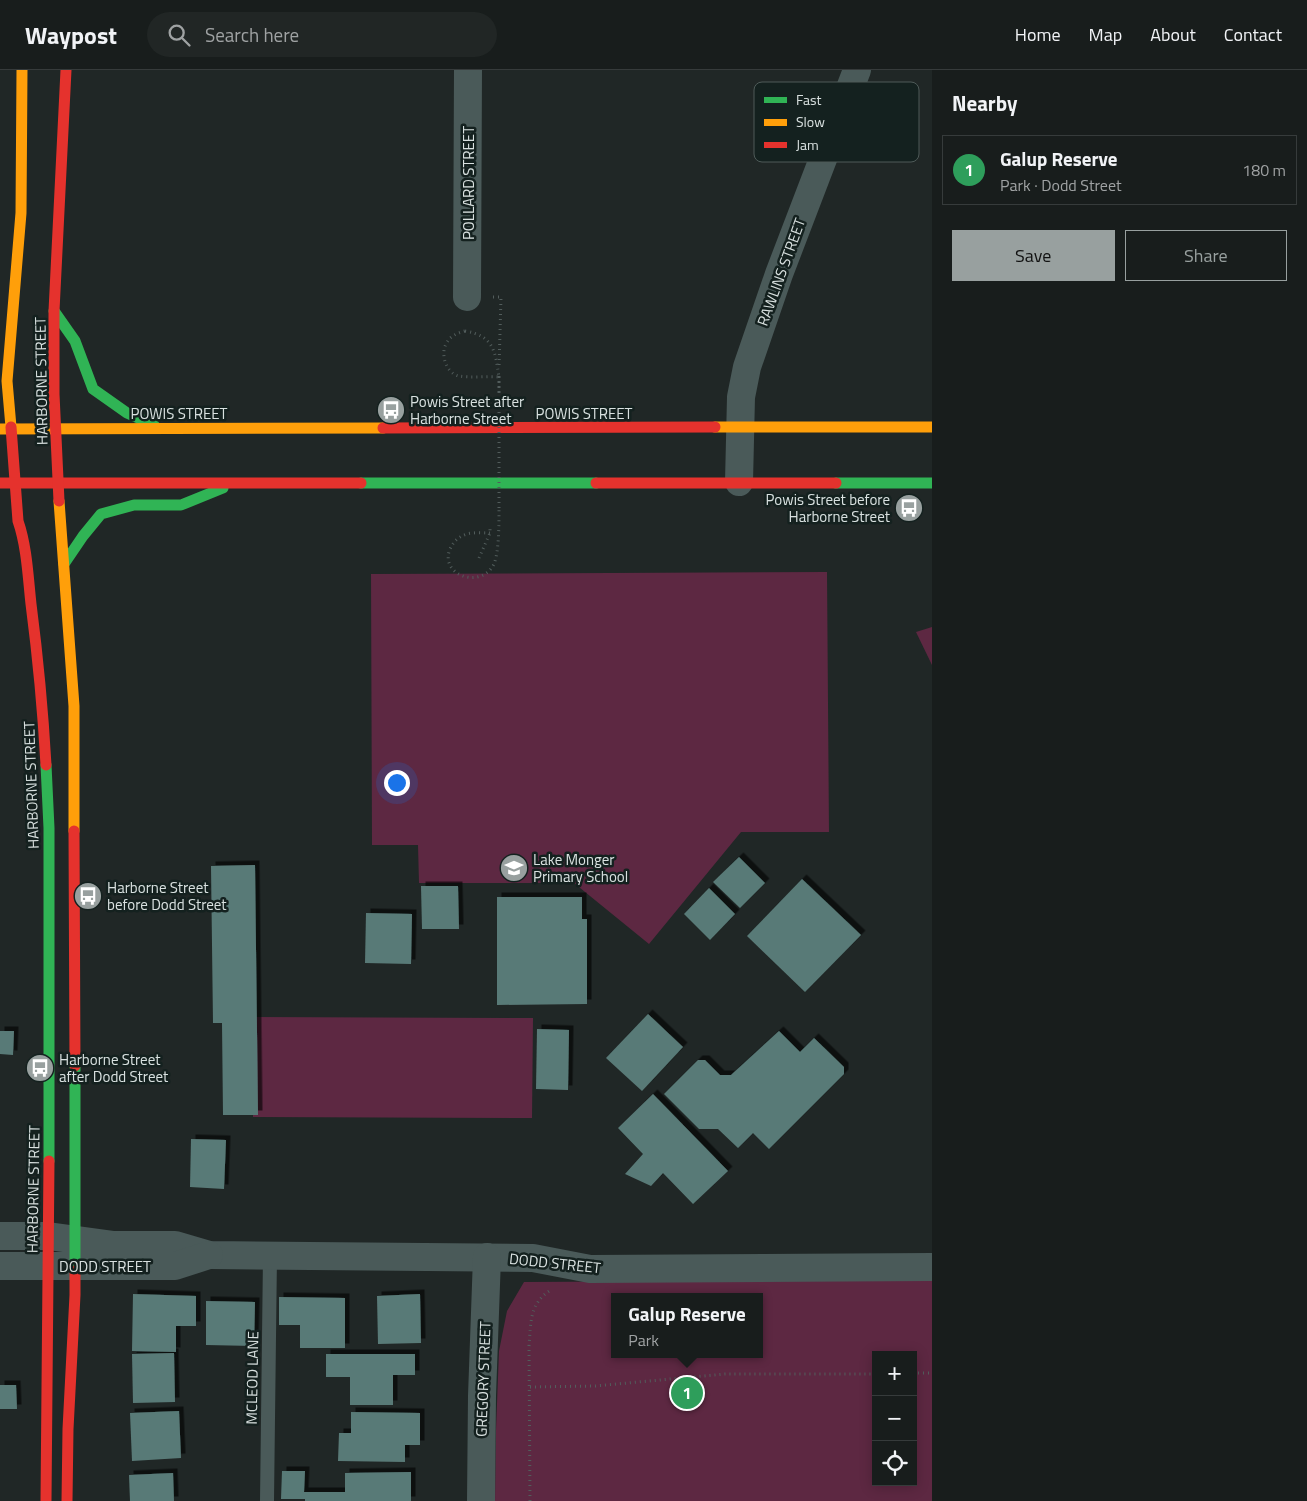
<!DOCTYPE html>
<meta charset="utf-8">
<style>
body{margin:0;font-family:"Titillium Web",sans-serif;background:#212625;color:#f1f3f6}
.controls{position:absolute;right:15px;bottom:15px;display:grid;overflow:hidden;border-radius:0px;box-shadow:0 2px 12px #0003}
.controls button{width:45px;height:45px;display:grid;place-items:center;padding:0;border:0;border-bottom:1px solid #363b3b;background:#181d1c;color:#f1f3f6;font:25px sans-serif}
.you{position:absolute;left:396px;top:712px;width:18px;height:18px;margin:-12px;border:4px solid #fff;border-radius:50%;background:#1a73e8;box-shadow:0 0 0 8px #1a73e833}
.badge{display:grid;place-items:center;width:32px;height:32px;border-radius:50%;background:#98a09f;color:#fff;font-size:16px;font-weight:700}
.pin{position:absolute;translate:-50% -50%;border:2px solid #fff;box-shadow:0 1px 5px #0006}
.popup{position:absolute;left:611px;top:1223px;width:152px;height:65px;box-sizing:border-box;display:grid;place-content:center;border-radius:0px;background:#181d1c;filter:drop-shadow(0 1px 4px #0005);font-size:16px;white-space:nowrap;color:#9fa2a3}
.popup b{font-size:19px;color:#f1f3f6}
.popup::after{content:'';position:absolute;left:50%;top:100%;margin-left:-10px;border:10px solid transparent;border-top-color:#181d1c}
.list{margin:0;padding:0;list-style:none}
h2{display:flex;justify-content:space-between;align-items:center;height:65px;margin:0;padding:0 20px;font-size:21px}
h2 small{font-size:16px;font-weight:400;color:#9fa2a3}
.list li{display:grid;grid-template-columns:32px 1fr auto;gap:15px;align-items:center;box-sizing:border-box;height:70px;margin:0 10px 10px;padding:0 10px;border:1px solid #363b3b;border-radius:0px}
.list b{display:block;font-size:19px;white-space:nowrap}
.list p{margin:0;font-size:16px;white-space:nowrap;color:#9fa2a3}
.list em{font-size:16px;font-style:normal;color:#9fa2a3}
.actions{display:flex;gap:10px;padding:15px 20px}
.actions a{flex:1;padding:11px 0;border:1px solid #98a09f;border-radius:0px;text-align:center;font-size:18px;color:#98a09f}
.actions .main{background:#98a09f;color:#111}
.icon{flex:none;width:28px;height:28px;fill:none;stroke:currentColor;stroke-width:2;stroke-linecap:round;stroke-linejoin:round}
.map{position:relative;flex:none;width:932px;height:1431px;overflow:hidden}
header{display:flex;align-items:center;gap:30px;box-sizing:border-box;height:70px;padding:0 25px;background:#181d1c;border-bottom:1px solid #363b3b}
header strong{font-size:24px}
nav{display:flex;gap:28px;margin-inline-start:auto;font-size:18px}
.search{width:350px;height:45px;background:#212625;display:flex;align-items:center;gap:12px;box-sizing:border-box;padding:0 18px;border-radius:28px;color:#9fa2a3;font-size:19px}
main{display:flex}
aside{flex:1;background:#181d1c}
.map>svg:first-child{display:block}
</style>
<header>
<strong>Waypost</strong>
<div class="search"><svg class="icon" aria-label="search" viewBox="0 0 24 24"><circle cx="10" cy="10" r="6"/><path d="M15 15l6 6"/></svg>Search here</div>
<nav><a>Home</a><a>Map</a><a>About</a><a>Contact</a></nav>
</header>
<main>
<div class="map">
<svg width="932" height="1431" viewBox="0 0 932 1431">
<defs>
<filter id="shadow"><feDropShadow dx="4.5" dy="-4.5" stdDeviation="0" flood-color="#0009"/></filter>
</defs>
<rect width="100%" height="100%" fill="#202726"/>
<!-- green -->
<g fill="#5d2842" fill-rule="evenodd">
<path d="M827,502l2,260h-88l-92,112 -75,-61h-155l-1,-38h-46l-1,-271z"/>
<path d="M932,557v38l-16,-33z"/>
<path d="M253,947l280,1 -1,100 -279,-1z"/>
<path d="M932,1210v221h-437l1,-71 3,-79 8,-40 17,-29zM614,1227h146v57h-146zM876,1285h37v127h-37z"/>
</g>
<!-- building -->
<g fill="#597a77" filter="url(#shadow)">
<path d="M739,787l26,26 -25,25 -27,-26z"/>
<path d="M255,795l3,250h-35l-1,-92h-9l-2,-157z"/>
<path d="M802,809l59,56 -56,57 -58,-56z"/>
<path d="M421,816h37l1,43h-37z"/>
<path d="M709,818l26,26 -25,26 -26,-26z"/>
<path d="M497,827h85v22h5v85l-90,1z"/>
<path d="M366,843l46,1 -1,50 -46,-1z"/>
<path d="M648,944l35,33 -41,44 -36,-33z"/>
<path d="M537,959l32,1 -1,60 -32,-1z"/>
<path d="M0,961h14l-1,24 -13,-1z"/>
<path d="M779,961l21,21 14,-14 30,29v7l-75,75 -16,-16 -15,15 -20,-19h-19l-35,-35 34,-34h7l15,15h11z"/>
<path d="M653,1024l75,77 -35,33 -30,-31 -12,13 -26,-12 18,-20 -25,-26z"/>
<path d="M191,1069l35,1 -2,49 -34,-2z"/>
<path d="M133,1224l63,2v30h-20v26l-44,-1z"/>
<path d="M420,1224l1,49 -43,1 -1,-48z"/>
<path d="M279,1227l66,1v50h-45v-23h-21z"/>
<path d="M206,1231l49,1 -1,44 -48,-1z"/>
<path d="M174,1283l1,49 -42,1 -1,-49z"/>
<path d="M326,1284h89v21h-22v30h-43v-28h-24z"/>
<path d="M0,1315h16l1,24h-17z"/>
<path d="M179,1341l2,47 -49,3 -2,-48z"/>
<path d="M351,1342l69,1v32h-15v17l-67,-1 1,-28h12z"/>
<path d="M282,1401h23l-1,21h41v-19l66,-1v29h-106v-2h-24z"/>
<path d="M173,1403l1,28h-44l-1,-26z"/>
</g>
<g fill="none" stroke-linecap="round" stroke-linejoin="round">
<!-- path -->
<g stroke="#525d5c" stroke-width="3" stroke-dasharray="1 4" stroke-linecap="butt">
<path d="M493,227h8l-2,71"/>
<path d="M465,261c29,5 30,20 34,46 -11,-1 -29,1 -40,-1 -12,-2 -19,-21 -13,-32 4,-8 11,-11 19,-13z"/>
<path d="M499,322v-17"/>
<path d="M490,463c-7,0 -16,-1 -23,1 -9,3 -13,7 -17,15 -11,26 31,41 44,15 5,-12 5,-40 5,-54"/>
<path d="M479,488l11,-25v-7"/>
<path d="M913,1303h19"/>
<path d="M530,1317l65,-1 130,-12h151"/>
<path d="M530,1431l-1,-155c2,-23 0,-43 22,-56"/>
</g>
<!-- lane -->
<path stroke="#4a5a59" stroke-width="14" d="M267,1431l3,-246"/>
<!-- street -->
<g stroke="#4a5a59" stroke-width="28">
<path d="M467,227l1,-227"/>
<path d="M739,412l2,-85 6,-30 32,-93 78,-204"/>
<path d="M0,1166h48l66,9h61l34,10 324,3 57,11 342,-2"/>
<path d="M0,1196h175l34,-11"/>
<path d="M481,1431l1,-105 5,-139"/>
</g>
<!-- fast -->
<g stroke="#30b455" stroke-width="11">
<path d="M54,241l21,30 18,48 34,24 27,12"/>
<path d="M361,413h235"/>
<path d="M836,413h96"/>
<path d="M64,494l19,-28 18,-22 33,-9h47l42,-17"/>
<path d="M46,695l3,63v333"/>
<path d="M75,996v205"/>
</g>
<!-- slow -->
<g stroke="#ff9f0a" stroke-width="11">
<path d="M11,357l-4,-46 14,-168 1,-143"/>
<path d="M715,357h217"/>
<path d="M0,359l383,-1"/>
<path d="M59,431l15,205v125"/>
</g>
<!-- jam -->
<g stroke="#e5322d" stroke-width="11">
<path d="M11,357l7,94c9,26 10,56 13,83 7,54 12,107 15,161"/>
<path d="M383,358l332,-1"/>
<path d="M0,413h361"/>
<path d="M596,413h240"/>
<path d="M59,431l-5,-107v-83l12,-241"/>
<path d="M74,761l1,235"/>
<path d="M46,1431l3,-340"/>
<path d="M67,1431l1,-72 7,-134v-24"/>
</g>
<!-- path-bridge -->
<path stroke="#525d5c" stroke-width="3" stroke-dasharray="1 4" stroke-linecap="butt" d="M499,307v133"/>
</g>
<!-- icons -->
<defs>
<symbol id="bus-disc" viewBox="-11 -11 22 22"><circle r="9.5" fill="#98a09f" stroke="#14211f"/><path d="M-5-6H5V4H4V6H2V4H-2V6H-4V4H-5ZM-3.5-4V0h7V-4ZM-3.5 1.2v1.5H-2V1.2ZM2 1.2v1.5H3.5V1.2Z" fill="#fff"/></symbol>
<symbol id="school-disc" viewBox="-11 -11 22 22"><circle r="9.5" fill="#98a09f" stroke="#14211f"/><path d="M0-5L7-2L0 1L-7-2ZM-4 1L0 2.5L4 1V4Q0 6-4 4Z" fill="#fff"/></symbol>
</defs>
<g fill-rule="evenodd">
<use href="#bus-disc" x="375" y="324" width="32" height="32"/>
<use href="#bus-disc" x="893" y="422" width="32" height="32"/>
<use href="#school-disc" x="498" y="782" width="32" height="32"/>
<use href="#bus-disc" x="72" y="810" width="32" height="32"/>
<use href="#bus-disc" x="24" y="982" width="32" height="32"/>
</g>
<g text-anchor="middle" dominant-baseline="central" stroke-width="5" stroke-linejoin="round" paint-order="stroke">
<!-- street labels -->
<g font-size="15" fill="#d9e1e0" stroke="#14211f">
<text transform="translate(468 113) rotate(-90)">POLLARD STREET</text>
<text transform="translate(781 202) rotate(-70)">RAWLINS STREET</text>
<text transform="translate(41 311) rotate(-91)">HARBORNE STREET</text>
<text x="179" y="343">POWIS STREET</text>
<text x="584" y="343">POWIS STREET</text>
<text transform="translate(31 715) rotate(-92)">HARBORNE STREET</text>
<text transform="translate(33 1119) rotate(-89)">HARBORNE STREET</text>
<text transform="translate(555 1193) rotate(6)">DODD STREET</text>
<text x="105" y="1196">DODD STREET</text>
<text transform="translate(252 1308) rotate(-89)">MCLEOD LANE</text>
<text transform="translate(483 1309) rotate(-88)">GREGORY STREET</text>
</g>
<!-- poi labels -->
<g font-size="15" fill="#d9e1e0" stroke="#14211f" text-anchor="start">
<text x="410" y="331">Powis Street after<tspan x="410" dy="17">Harborne Street</tspan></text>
<text x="890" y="429" text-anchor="end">Powis Street before<tspan x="890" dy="17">Harborne Street</tspan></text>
<text x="533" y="789">Lake Monger<tspan x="533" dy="17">Primary School</tspan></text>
<text x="107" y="817">Harborne Street<tspan x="107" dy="17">before Dodd Street</tspan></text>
<text x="59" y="989">Harborne Street<tspan x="59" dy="17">after Dodd Street</tspan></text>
</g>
</g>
<!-- legend -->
<rect x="754" y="12" width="165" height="80" rx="8" fill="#14211f" stroke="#4f5b59" stroke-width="1"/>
<rect x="764" y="27" width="23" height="6" fill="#30b455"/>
<rect x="764" y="49" width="23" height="7" fill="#ff9f0a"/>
<rect x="764" y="72" width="23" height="6" fill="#e5322d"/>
<g font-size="14" fill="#d9e1e0">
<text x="796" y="35">Fast</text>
<text x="796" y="57">Slow</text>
<text x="796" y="80">Jam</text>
</g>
</svg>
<div class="controls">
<button>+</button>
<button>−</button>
<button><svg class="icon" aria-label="locate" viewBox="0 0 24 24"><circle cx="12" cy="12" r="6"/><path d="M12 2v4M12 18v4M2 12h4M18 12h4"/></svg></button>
</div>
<div class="you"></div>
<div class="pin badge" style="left:687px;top:1323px;background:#2e9e5b">1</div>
<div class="popup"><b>Galup Reserve</b>Park</div>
</div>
<aside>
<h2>Nearby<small></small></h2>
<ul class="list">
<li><span class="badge" style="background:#2e9e5b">1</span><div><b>Galup Reserve</b><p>Park · Dodd Street</p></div><em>180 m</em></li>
</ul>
<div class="actions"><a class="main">Save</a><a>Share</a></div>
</aside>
</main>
